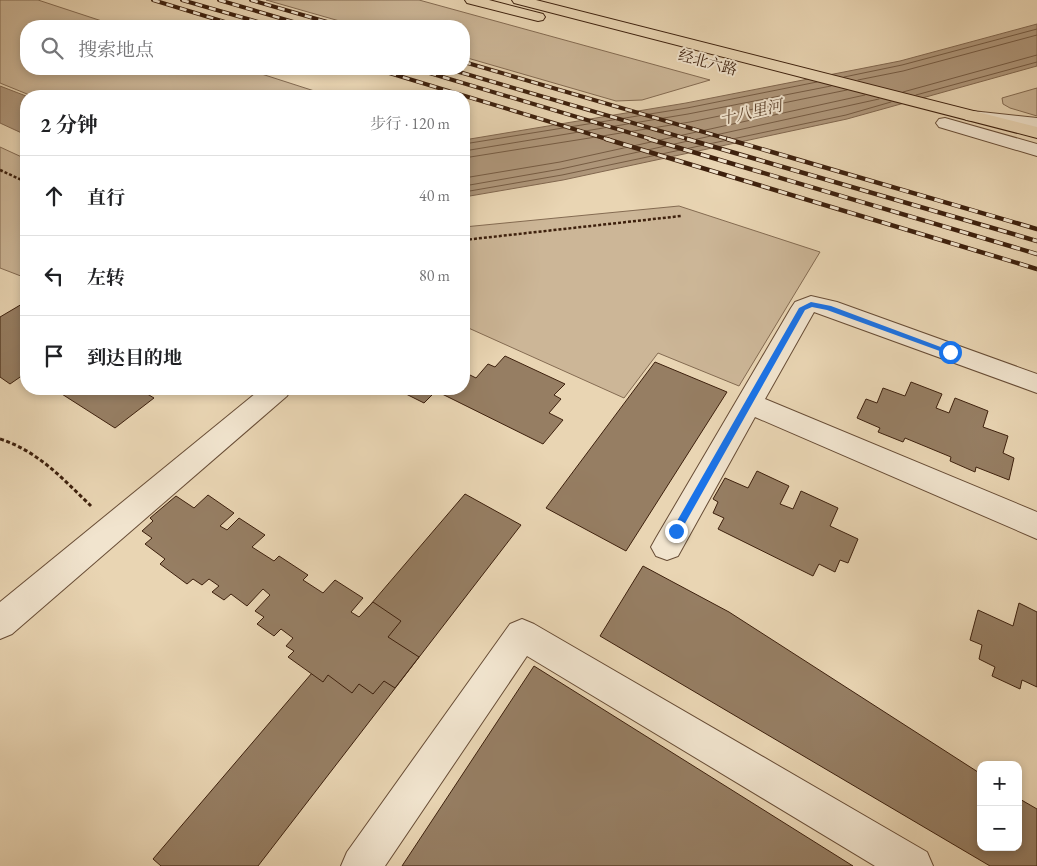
<!DOCTYPE html>
<html lang="zh">
<meta charset="utf-8">
<style>
body{margin:0;font-family:"EB Garamond","Noto Serif SC",serif;background:#f6f6f6;color:#202124}
.controls{position:absolute;right:15px;bottom:15px;display:grid;overflow:hidden;border-radius:10px;box-shadow:0 2px 8px #0003}
.controls button{width:45px;height:45px;display:grid;place-items:center;padding:0;border:0;border-bottom:1px solid #e0e0e0;background:#fff;color:#202124;font:25px sans-serif}
.stop{position:absolute;width:15px;height:15px;margin:-11px;border:4px solid #1a73e8;border-radius:50%;background:#fff}
.stop.end{background:#1a73e8;border-color:#fff;box-shadow:0 1px 5px #0008}
.list{margin:0;padding:0;list-style:none}
h2{display:flex;justify-content:space-between;align-items:center;height:65px;margin:0;padding:0 20px;font-size:21px}
h2 small{font-size:16px;font-weight:400;color:#757577}
.list li{display:grid;grid-template-columns:32px 1fr auto;gap:15px;align-items:center;box-sizing:border-box;height:80px;padding:0 20px;border-top:1px solid #e0e0e0}
.list b{display:block;font-size:19px;white-space:nowrap}
.list em{font-size:16px;font-style:normal;color:#757577}
.icon{flex:none;width:28px;height:28px;fill:none;stroke:currentColor;stroke-width:2;stroke-linecap:round;stroke-linejoin:round}
.map{position:relative;flex:none;width:1037px;height:866px;overflow:hidden}
.search{position:absolute;background:#fff;box-shadow:0 2px 8px #0003;left:20px;top:20px;width:450px;height:55px;display:flex;align-items:center;gap:12px;box-sizing:border-box;padding:0 18px;border-radius:20px;color:#757577;font-size:19px}
.panel{position:absolute;background:#fff;box-shadow:0 2px 8px #0003;left:20px;top:90px;width:450px;height:305px;border-radius:20px}
.map>svg:first-child{display:block}
</style>
<div class="map">
<svg width="1037" height="866" viewBox="0 0 1037 866">
<rect width="100%" height="100%" fill="#e9d5b3"/>
<filter id="stains"><feTurbulence type="fractalNoise" baseFrequency=".004" numOctaves="4"/><feColorMatrix values="0 0 0 0 .2 0 0 0 0 .09 0 0 0 0 .02 0 0 0 .5 -.17"/></filter>
<radialGradient id="worn" r=".72"><stop offset=".6" stop-color="#630" stop-opacity="0"/><stop offset="1" stop-color="#630" stop-opacity=".3"/></radialGradient>
<!-- green -->
<g fill="#ccb697" stroke="#846b52">
<path d="M0,0h38l79,26h-91v43h220l84,27h-298l-32,-13z"/>
<path d="M266,0h153l291,80 -68,20 -26,1 -152,-44v-31h-107z"/>
<path d="M1037,88v28l-27,-8 -7,-4 -1,-6z"/>
<path d="M0,147l26,12v119l-26,-10z"/>
<path d="M679,206l141,46 -81,134 -81,-33 -34,45 -160,-72v-99z"/>
</g>
<!-- water -->
<g fill="#af977b" stroke="#81674f">
<path d="M1037,24v42l-190,53 -284,61 -99,17v-57l222,-37 214,-42z"/>
<path d="M0,86l26,10v39l-26,-12z"/>
</g>
<g fill="none" stroke-linecap="round" stroke-linejoin="round">
<!-- shore -->
<g stroke="#765c44" stroke-width="1">
<path d="M844,77l58,-12 135,-36"/>
<path d="M858,80l45,-9 134,-36"/>
<path d="M903,92l134,-37"/>
<path d="M916,95l121,-33"/>
<path d="M464,144l223,-36 130,-26"/>
<path d="M464,151l224,-37 143,-28"/>
<path d="M464,158l226,-36 157,-32"/>
<path d="M464,178l96,-16 305,-67"/>
<path d="M464,186l97,-17 318,-70"/>
<path d="M464,192l98,-17 284,-60 45,-13"/>
</g>
</g>
<!-- building -->
<g fill="#967e63" stroke="#3d200d">
<path d="M22,304l4,2v67l-16,11 -10,-7v-60z"/>
<path d="M505,356l60,28 -11,11 7,4 -12,14 14,7 -20,24 -107,-53 -12,12 -28,-14h68v-17l12,6 12,-14 7,3z"/>
<path d="M655,362l72,30 -101,159 -80,-43z"/>
<path d="M911,382l31,12 -6,14 13,5 6,-15 33,13 -5,16 25,9 -5,17 11,5 -5,22 -33,-13 -1,5 -25,-11 1,-4 -46,-19 -2,4 -25,-10 2,-4 -23,-10 9,-19 11,4 6,-15 22,8z"/>
<path d="M54,389h85l15,9 -39,30z"/>
<path d="M757,471l32,15 -9,18 13,5 8,-18 37,17 -8,18 28,13 -10,24 -8,-3 -5,12 -16,-8 -6,12 -95,-47 6,-11 -11,-5 5,-11 -5,-3 12,-21 23,10z"/>
<path d="M465,494l56,31 -263,341h-97l-8,-7z"/>
<path d="M208,495l26,18 -14,13 7,4 12,-12 26,17 -13,12 22,14 5,-5 29,19 -5,5 20,13 12,-13 28,18 -12,14 8,5 14,-15 28,19 -13,16 31,20 -24,31 -11,-7 -11,13 -14,-10 -7,9 -24,-18 -5,7 -35,-25 6,-6 -8,-5 7,-8 -12,-9 -7,7 -17,-12 7,-7 -9,-6 15,-16 -7,-6 -16,17 -16,-12 -7,6 -12,-8 7,-6 -10,-7 -7,6 -9,-6 -6,5 -27,-20 5,-5 -20,-15 7,-6 -10,-7 11,-10 -3,-3 26,-22 18,12z"/>
<path d="M643,566l86,46 252,162v73h37v-49l19,11v57h-47l-390,-230z"/>
<path d="M1019,603l18,9v75l-15,-7 -2,9 -28,-13 3,-9 -16,-8 3,-14 -12,-5 8,-30 35,16z"/>
<path d="M534,666l319,200h-451z"/>
</g>
<g fill="none" stroke-linecap="round" stroke-linejoin="round">
<defs>
<g id="minor">
<path d="M972,111l65,7v10l-71,-8 -3,-4 3,-4z"/>
<path d="M945,118l92,26v12l-98,-29 -3,-4 3,-4z"/>
<path d="M811,296l26,6 200,72v19l-223,-81 -49,87 272,113v27l-282,-122 -77,139 -11,4 -11,-4 -5,-9 5,-9 135,-230 4,-6z"/>
<path d="M261,389h30l-4,7 -275,238 -12,5v-37z"/>
<path d="M522,619l12,5 393,228 6,14h-58l-348,-210 -142,210h-44l6,-14 163,-228z"/>
</g>
<g id="major">
<path d="M465,0h24l54,14 2,3 -2,3 -5,1 -71,-18z"/>
<path d="M512,0h24l501,127v11l-523,-135z"/>
</g>
</defs>
<!-- minor casing -->
<use href="#minor" stroke="#684d36" stroke-width="2"/>
<!-- major casing -->
<use href="#major" stroke="#3d200d" stroke-width="2"/>
<!-- path-far1 -->
<g stroke="#3d200d" stroke-width="2.5" stroke-dasharray="3 2" stroke-linecap="butt">
<path d="M0,170l26,12"/>
<path d="M464,240l217,-24"/>
</g>
<!-- path -->
<path stroke="#3d200d" stroke-width="3" stroke-dasharray="4 2.5" stroke-linecap="butt" d="M0,439c38,12 63,40 91,67"/>
<!-- minor -->
<use href="#minor" fill="#f1e4ce" fill-rule="evenodd"/>
<!-- major -->
<use href="#major" fill="#e9d5b3" fill-rule="evenodd"/>
<defs>
<g id="rail-far1">
<path d="M153,0l85,26"/>
<path d="M182,0l90,26"/>
<path d="M219,0l88,26"/>
<path d="M251,0l90,26"/>
<path d="M464,62l267,78"/>
<path d="M376,69l234,71"/>
<path d="M416,69l238,71"/>
<path d="M449,69l242,71"/>
</g>
<g id="rail">
<path d="M606,139l431,130"/>
<path d="M649,139l388,115"/>
<path d="M687,139l350,102"/>
<path d="M727,139l310,90"/>
</g>
</defs>
<!-- rail-far1 casing -->
<use href="#rail-far1" stroke="#3d200d" stroke-width="4"/>
<!-- rail casing -->
<use href="#rail" stroke="#3d200d" stroke-width="4.5"/>
<!-- rail-far1 -->
<use href="#rail-far1" stroke="#f1e4ce" stroke-width="2.5" stroke-dasharray="7" stroke-linecap="butt"/>
<!-- rail -->
<use href="#rail" stroke="#f1e4ce" stroke-width="3" stroke-dasharray="9" stroke-linecap="butt"/>
</g>
<!-- route -->
<path fill="#1a73e8" d="M811,302l20,4 123,46 -6,2 -121,-44 -15,-3 -7,3 -126,224h-6v-6l126,-220z"/>
<g text-anchor="middle" dominant-baseline="central" stroke-width="4" stroke-linejoin="round" paint-order="stroke">
<!-- far-street labels -->
<g font-size="15" fill="#3d200d" stroke="#f1e4ce">
<text transform="translate(708 62) rotate(15)">经北六路</text>
</g>
<!-- far-water labels -->
<g font-size="16" font-style="italic" fill="#5f442e" stroke="#f1e4ce">
<text transform="translate(751 112) rotate(-13)">十八里河</text>
</g>
</g>
<rect width="100%" height="100%" filter="url(#stains)"/>
<rect width="100%" height="100%" fill="url(#worn)"/>
</svg>
<div class="controls">
<button>+</button>
<button>−</button>
</div>
<div class="stop" style="left:950px;top:352px"></div>
<div class="stop end" style="left:676px;top:531px"></div>
<div class="search"><svg class="icon" aria-label="search" viewBox="0 0 24 24"><circle cx="10" cy="10" r="6"/><path d="M15 15l6 6"/></svg>搜索地点</div>
<section class="panel">
<h2>2 分钟<small>步行 · 120 m</small></h2>
<ul class="list">
<li><svg class="icon" aria-label="ahead" viewBox="0 0 24 24"><path d="M12 20V5M6 11l6-6 6 6"/></svg><div><b>直行</b></div><em>40 m</em></li>
<li><svg class="icon" aria-label="left" viewBox="0 0 24 24"><path d="M17 20v-9H6M10 6l-5 5 5 5"/></svg><div><b>左转</b></div><em>80 m</em></li>
<li><svg class="icon" aria-label="arrive" viewBox="0 0 24 24"><path d="M6 21V4h12l-3 4 3 4H6"/></svg><div><b>到达目的地</b></div></li>
</ul>
</section>
</div>
